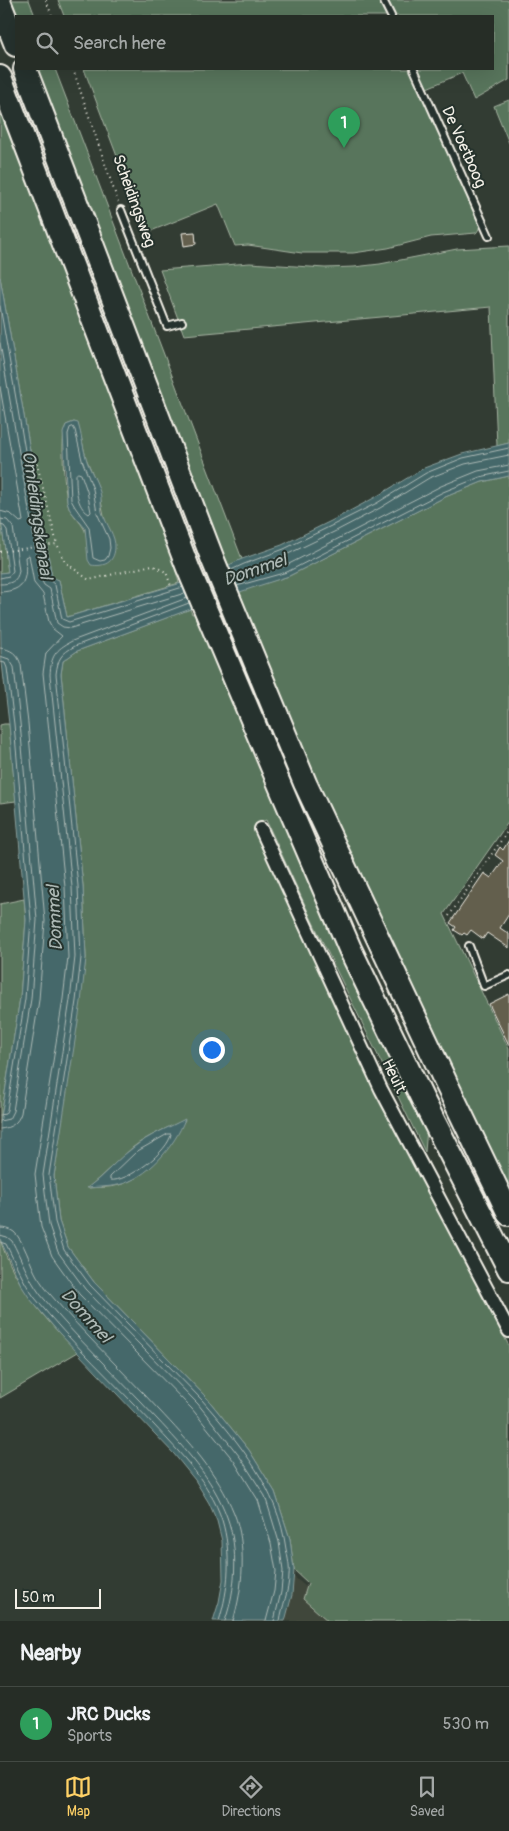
<!DOCTYPE html>
<style>
body{margin:0;font-family:Pangolin,sans-serif;background:#2e352e;color:#f1f3f6}
.scale{position:absolute;left:15px;bottom:12px;width:86px;box-sizing:border-box;padding-left:5px;border:2px solid #f4f1e8;border-top:0;font-size:14px;line-height:18px;white-space:nowrap;color:#f4f1e8;-webkit-text-stroke:4px #26332d;paint-order:stroke}
.you{position:absolute;left:211px;top:1049px;width:18px;height:18px;margin:-12px;border:4px solid #fff;border-radius:50%;background:#1a73e8;box-shadow:0 0 0 8px #1a73e833}
.badge{display:grid;place-items:center;width:32px;height:32px;border-radius:50%;background:#ffd166;color:#fff;font-size:16px;font-weight:700}
.pin{position:absolute;translate:-50% -41px;filter:drop-shadow(0 1px 2px #0008)}
.pin::after{content:'';position:absolute;top:26px;width:18px;height:15px;background:inherit;clip-path:polygon(0 0,100% 0,50% 100%)}
.list{margin:0;padding:0;list-style:none}
h2{display:flex;justify-content:space-between;align-items:center;height:65px;margin:0;padding:0 20px;font-size:21px}
h2 small{font-size:16px;font-weight:400;color:#a4a8a7}
.list li{display:grid;grid-template-columns:32px 1fr auto;gap:15px;align-items:center;box-sizing:border-box;height:75px;padding:0 20px;border-top:1px solid #424943}
.list b{display:block;font-size:19px;white-space:nowrap}
.list p{margin:0;font-size:16px;white-space:nowrap;color:#a4a8a7}
.list em{font-size:16px;font-style:normal;color:#a4a8a7}
.icon{flex:none;width:28px;height:28px;fill:none;stroke:currentColor;stroke-width:2;stroke-linecap:round;stroke-linejoin:round}
.map{position:relative;flex:none;width:509px;height:1621px;overflow:hidden}
.search{position:absolute;background:#262d26;box-shadow:0 5px 20px #0002;left:15px;right:15px;top:15px;height:55px;display:flex;align-items:center;gap:12px;box-sizing:border-box;padding:0 18px;border-radius:0px;color:#a4a8a7;font-size:19px}
.sheet{height:140px;background:#262d26}
nav{display:flex;justify-content:space-around;align-items:center;box-sizing:border-box;height:70px;border-top:1px solid #424943;background:#262d26;font-size:14px;color:#a4a8a7}
nav a{display:grid;justify-items:center;gap:2px}
nav .on{color:#ffd166}
.map>svg:first-child{display:block}
</style>
<div class="map">
<svg width="509" height="1621" viewBox="0 0 509 1621">
<rect width="100%" height="100%" fill="#323c33"/>
<filter id="ink" filterUnits="userSpaceOnUse"><feTurbulence type="fractalNoise" baseFrequency=".02" numOctaves="2"/><feDisplacementMap in="SourceGraphic" scale="10" xChannelSelector="R" yChannelSelector="G"/><feConvolveMatrix kernelMatrix="1 2 1 2 8 2 1 2 1" color-interpolation-filters="sRGB"/></filter>
<g filter="url(#ink)">
<!-- built -->
<path fill="#41463b" d="M294,1577l53,44h-62l7,-26z"/>
<!-- green -->
<g fill="#58755c" stroke="#a6b3a2" fill-rule="evenodd">
<path d="M10,0h19l6,16h-18z"/>
<path d="M58,0h321l8,16h-323z"/>
<path d="M386,0h123v80l-35,20 -12,-27 -35,15 -9,-19h75v-53h-99z"/>
<path d="M37,69h18l187,490 -13,7 -10,-21z"/>
<path d="M84,69h327l66,144c2,8 5,14 -1,20l-45,4 -43,11 -35,5h-51l-54,-8 -13,1 -17,-42 -72,29z"/>
<path d="M509,100v43l-15,-37z"/>
<path d="M0,101l174,462 5,20 -112,34 -8,-37 -7,-2 -52,-301zM74,422l4,2 8,34 12,29 7,33 -19,14c-2,-10 -13,-17 -17,-27 -5,-11 -9,-72 -3,-82z"/>
<path d="M509,246v197l-12,3 -6,-139 -307,28 -24,-65 90,-7 75,5 29,-1 26,-3 77,-15z"/>
<path d="M509,476v345l-65,93 65,135v139c-97,-196 -193,-392 -270,-597l50,-15 156,-79 37,-15z"/>
<path d="M0,512l8,60 -8,1z"/>
<path d="M190,609l2,5 4,-1 231,515 -2,24 -114,-234 -45,-98 -11,4 57,132 46,98 151,292v275h-181l-25,-22 5,-16 -14,-13 -4,-31 -15,-47 -26,-42 -43,-53 -112,-115 -26,-35 -9,-26 -5,-45 32,-218 -3,-72 -22,-212 2,-13 14,-10zM185,1120c-18,24 -35,57 -66,65 -10,3 -21,2 -31,3 15,-13 29,-27 44,-40 15,-12 35,-20 53,-28z"/>
<path d="M4,724h5l7,77 -16,2v-78z"/>
<path d="M24,899l2,21 -6,78 -20,126v-220z"/>
<path d="M0,1239c14,45 45,81 78,113l-78,46z"/>
</g>
<!-- water -->
<g fill="#44686a" stroke="#8a9f9c">
<path d="M0,277l52,300 7,3 8,37 138,-41 37,-17 40,-14 49,-24 43,-23 50,-30 38,-14 47,-11v33l-27,6 -37,15 -156,79 -74,24 -138,51 -14,10 -2,13 22,212 3,72 -5,44 -27,174 5,45 9,26 26,35 112,115 43,53 26,42 15,47 4,31 -2,25 -7,26h-72l6,-19 4,-22 -1,-39 -5,-20 -8,-18 -14,-23 -21,-26 -115,-121 -29,-34 -9,-14 -21,-46v-115l20,-126 6,-78 -17,-196 -8,-70 -1,-81 8,-1 -8,-60z"/>
<path d="M74,422l4,1c4,13 5,26 9,38 4,12 12,23 14,36 0,5 0,10 1,15 4,12 14,24 13,36 -1,15 -11,19 -24,17l-3,-5 -3,-32 -15,-18 -3,-9 -4,-68 3,-8z"/>
<path d="M185,1119c-10,27 -38,60 -67,66 -10,2 -21,2 -31,3 17,-12 30,-29 47,-41 15,-12 34,-19 51,-28z"/>
</g>
<g fill="none" stroke-linecap="round" stroke-linejoin="round">
<!-- shore -->
<g stroke="#aebab6" stroke-width="1">
<path d="M0,306l47,272 8,7 7,34 7,3 114,-35"/>
<path d="M0,343l41,236 3,6 6,4 7,34 6,4 8,1 114,-35"/>
<path d="M0,387l23,134 -3,1 -9,-8 -11,-3"/>
<path d="M73,427l2,3 7,30 11,29 4,24 12,26 1,9 -2,8 -3,4 -5,1 -7,-3 -4,-31 -14,-20 -4,-7 -3,-66 2,-6z"/>
<path d="M78,473l3,1 6,17 4,21 -2,2c-13,-8 -13,-25 -13,-39z"/>
<path d="M0,519l7,1 6,7 6,44c-2,11 -9,13 -19,13"/>
<path d="M0,525l4,1 3,4 6,41 -4,5 -9,2"/>
<path d="M231,570l13,-6 40,-15 49,-24 44,-22 49,-30 37,-15 46,-10"/>
<path d="M233,577l14,-8 39,-14 50,-24 44,-23 49,-30 36,-14 44,-9"/>
<path d="M235,580l50,-14 156,-80 37,-15 31,-6"/>
<path d="M237,586l50,-14 156,-80 37,-15 29,-6"/>
<path d="M0,592c26,-1 27,-14 25,-35l4,-2 5,28 9,11 6,28 4,7 9,7 -16,17 -3,20 22,214 3,70 -5,42 -28,175 6,53 11,29 27,38 113,115 42,52 24,39 13,43 5,28 -2,20 -8,30"/>
<path d="M187,598l-115,43c-17,9 -21,15 -22,34l22,212 3,70 -5,43 -27,175 6,50 9,27 27,37 113,115 42,53 25,39 14,46 4,29 -2,21 -7,29"/>
<path d="M189,603l-114,43c-14,8 -17,12 -19,28l22,212 3,72 -5,43 -27,174 6,47 9,28 26,35 112,115c38,44 76,89 84,149 2,9 4,18 3,27 0,15 -7,30 -9,45"/>
<path d="M0,648c11,1 18,6 21,17l7,58 17,198 -6,79 -18,113c-3,10 -10,15 -21,16"/>
<path d="M0,656l9,3 5,8 6,56 17,197 -6,79 -18,112 -4,8 -9,2"/>
<path d="M0,662l5,1 2,5 7,56 17,196 -6,79 -18,111 -2,4 -5,1"/>
<path d="M168,1134h3c-2,17 -44,49 -61,46v-3l26,-25z"/>
<path d="M0,1228c5,0 10,1 14,4 10,9 16,32 23,44 4,6 8,12 13,18 34,40 73,77 109,116 29,31 59,63 75,103 13,32 9,76 -1,108"/>
<path d="M0,1235l7,2 5,4c9,17 16,37 28,53 36,44 78,83 117,125 27,29 56,59 70,98 12,32 9,72 -2,104"/>
<path d="M0,1242l6,2c9,18 17,38 29,54 36,45 80,85 119,127 26,28 56,58 68,95 10,33 7,69 -3,101"/>
</g>
</g>
<!-- building -->
<g fill="#645e4d" stroke="#f4f1e8">
<path d="M195,232l1,12 -12,2 -2,-13z"/>
<path d="M509,840v74l-9,14 9,6v14l-22,-15 -4,6 -12,-9 -4,5 -3,-2 -2,2 -8,-5 2,-3 -6,-4 34,-50 7,5 12,-17 -8,-6 5,-8 3,3z"/>
<path d="M509,994v51l-20,-41z"/>
</g>
<g fill="none" stroke-linecap="round" stroke-linejoin="round">
<defs>
<g id="service">
<path d="M383,0l8,16"/>
<path d="M414,69l75,167"/>
<path d="M121,210l46,116 15,-4"/>
<path d="M469,946l15,40 25,-11"/>
</g>
<path id="minor" d="M261,829l120,260 128,242"/>
<g id="motorway">
<path d="M0,4l16,41"/>
<path d="M25,69l188,491 92,223 142,302 62,129"/>
<path d="M0,77l188,491 95,225 67,156 73,151 86,169"/>
</g>
</defs>
<!-- service casing -->
<use href="#service" stroke="#f4f1e8" stroke-width="10"/>
<!-- minor casing -->
<use href="#minor" stroke="#f4f1e8" stroke-width="16"/>
<!-- motorway casing -->
<use href="#motorway" stroke="#f4f1e8" stroke-width="26"/>
<!-- path -->
<g stroke="#f4f1e8" stroke-width="2" stroke-dasharray="1 4" stroke-linecap="butt">
<path d="M46,0l6,16"/>
<path d="M73,69l45,133"/>
<path d="M31,455l6,9 20,80"/>
<path d="M0,552l57,-8 8,18 24,18 63,-15 14,7 5,14"/>
<path d="M449,916l58,-84 2,1"/>
</g>
<!-- service -->
<use href="#service" stroke="#26332d" stroke-width="6"/>
<!-- minor -->
<use href="#minor" stroke="#26332d" stroke-width="12"/>
<!-- motorway -->
<use href="#motorway" stroke="#26332d" stroke-width="22"/>
</g>
</g>
<g text-anchor="middle" dominant-baseline="central" stroke-width="4" stroke-linejoin="round" paint-order="stroke">
<!-- street labels -->
<g font-size="16" fill="#f4f1e8" stroke="#26332d">
<text transform="translate(464 147) rotate(66)">De Voetboog</text>
<text transform="translate(134 201) rotate(70)">Scheidingsweg</text>
<text transform="translate(394 1076) rotate(64)">Heult</text>
</g>
<!-- water labels -->
<g font-size="18" font-style="italic" fill="#aebab6" stroke="#26332d">
<text transform="translate(37 515) rotate(82)">Omleidingskanaal</text>
<text transform="translate(255 570) rotate(-19)">Dommel</text>
<text transform="translate(55 918) rotate(-93)">Dommel</text>
<text transform="translate(86 1316) rotate(48)">Dommel</text>
</g>
</g>
</svg>
<div class="scale">50 m</div>
<div class="you"></div>
<div class="pin badge" style="left:344px;top:148px;background:#2e9e5b">1</div>
<div class="search"><svg class="icon" aria-label="search" viewBox="0 0 24 24"><circle cx="10" cy="10" r="6"/><path d="M15 15l6 6"/></svg>Search here</div>
</div>
<section class="sheet">
<h2>Nearby<small></small></h2>
<ul class="list">
<li><span class="badge" style="background:#2e9e5b">1</span><div><b>JRC Ducks</b><p>Sports</p></div><em>530 m</em></li>
</ul>
</section>
<nav>
<a class="on"><svg class="icon" aria-label="map" viewBox="0 0 24 24"><path d="M3 6l6-2 6 2 6-2v14l-6 2-6-2-6 2zM9 4v14M15 6v14"/></svg>Map</a>
<a><svg class="icon" aria-label="directions" viewBox="0 0 24 24"><path d="M12 3l9 9-9 9-9-9zM9 14v-3h6M13 9l2 2-2 2"/></svg>Directions</a>
<a><svg class="icon" aria-label="saved" viewBox="0 0 24 24"><path d="M7 4h10v16l-5-4-5 4z"/></svg>Saved</a>
</nav>
